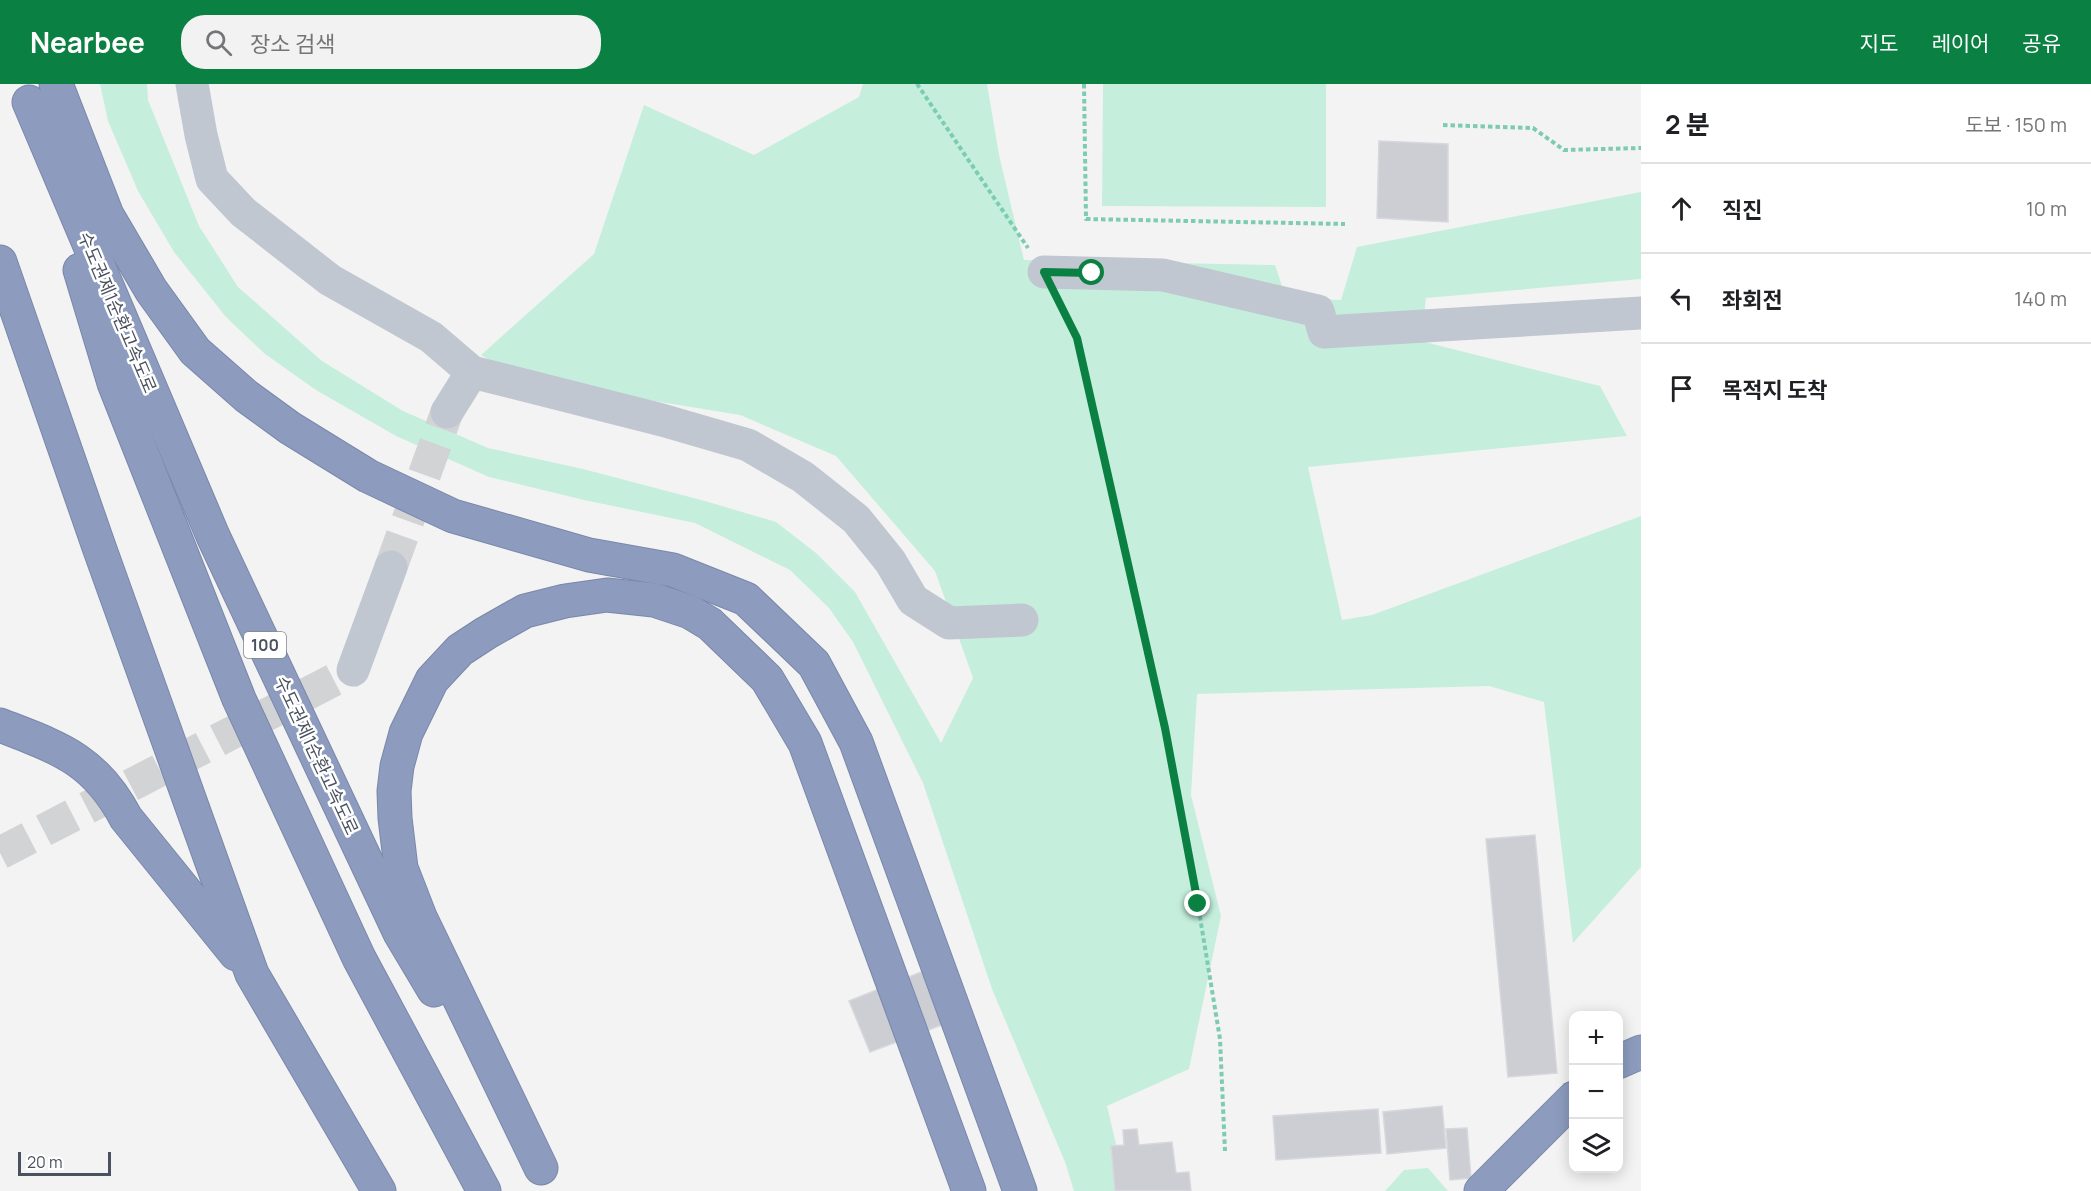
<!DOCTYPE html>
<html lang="ko">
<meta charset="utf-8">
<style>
body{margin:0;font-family:Manrope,"Noto Sans KR",sans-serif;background:#f2f2f2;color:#202124}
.controls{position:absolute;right:18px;bottom:18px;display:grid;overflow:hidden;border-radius:12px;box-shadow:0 3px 15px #0003}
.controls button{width:54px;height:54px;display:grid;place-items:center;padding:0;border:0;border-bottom:2px solid #e0e0e0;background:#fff;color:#202124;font:30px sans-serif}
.scale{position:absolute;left:18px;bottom:15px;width:93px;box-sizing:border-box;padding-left:6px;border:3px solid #4b525f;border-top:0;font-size:16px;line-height:21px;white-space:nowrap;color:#4b525f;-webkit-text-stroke:4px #fff;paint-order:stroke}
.stop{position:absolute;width:18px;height:18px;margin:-14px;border:4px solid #0b8043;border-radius:50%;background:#fff}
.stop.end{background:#0b8043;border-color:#fff;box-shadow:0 2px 6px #0008}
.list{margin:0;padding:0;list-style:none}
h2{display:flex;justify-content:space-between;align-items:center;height:78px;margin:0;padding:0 24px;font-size:26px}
h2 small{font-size:20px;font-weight:400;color:#757577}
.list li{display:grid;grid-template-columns:39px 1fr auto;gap:18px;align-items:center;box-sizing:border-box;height:90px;padding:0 24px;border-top:2px solid #e0e0e0}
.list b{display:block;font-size:22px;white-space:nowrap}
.list em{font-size:20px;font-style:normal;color:#757577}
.icon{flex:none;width:33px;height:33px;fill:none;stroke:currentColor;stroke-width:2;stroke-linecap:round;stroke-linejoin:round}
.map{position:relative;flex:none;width:1641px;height:1107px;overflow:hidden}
header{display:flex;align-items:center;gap:36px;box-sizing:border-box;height:84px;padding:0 30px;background:#0b8043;color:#fff}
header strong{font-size:28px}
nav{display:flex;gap:33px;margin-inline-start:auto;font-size:21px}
.search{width:420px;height:54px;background:#f2f2f2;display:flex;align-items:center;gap:15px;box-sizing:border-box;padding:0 21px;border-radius:24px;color:#757577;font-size:22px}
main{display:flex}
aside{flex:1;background:#fff}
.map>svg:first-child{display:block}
</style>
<header>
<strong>Nearbee</strong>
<div class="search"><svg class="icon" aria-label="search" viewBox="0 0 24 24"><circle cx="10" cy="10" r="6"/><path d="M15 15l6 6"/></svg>장소 검색</div>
<nav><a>지도</a><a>레이어</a><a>공유</a></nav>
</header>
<main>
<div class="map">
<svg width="1641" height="1107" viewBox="0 0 1641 1107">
<rect width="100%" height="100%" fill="#f4f3f3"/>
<!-- green -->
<g fill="#c5efdc">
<path d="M100,0h47l1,16 51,126 39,61 84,74 81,50 85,37 95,21 122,32 71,21 40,31 39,39 86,151 32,-65 -38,-107 -99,-115 -96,-41 -216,-35 -43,-25 113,-101 50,-149 110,50 105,-58 4,-13h124l12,71 25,105 251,5 11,33 55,2 16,-53 284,-55v87l-215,19 -5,43 179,45 27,50 -319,31 34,153 30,-5 269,-99v351l-68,76 -29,-241 -55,-16 -292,8 -6,101 30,121 -32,153 -82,37 20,85h-53l-9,-29 -73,-173 -69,-206 -70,-141 -24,-34 -39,-38 -95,-47 -111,-23 -95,-23 -93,-41 -80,-46 -51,-36 -39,-37 -52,-65 -36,-61 -30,-70z"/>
<path d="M1103,0h223v123l-224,-1z"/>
<path d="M1428,1084l20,23h-63l19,-21z"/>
</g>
<!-- building -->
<g fill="#cdced4" stroke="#d7d8dd" stroke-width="1.5">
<path d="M1379,57l69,3v78l-71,-4z"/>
<path d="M1535,751l22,238 -49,4 -22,-238z"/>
<path d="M951,876l20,54 -101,38 -21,-51z"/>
<path d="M1442,1022l4,42 -59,6 -4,-42z"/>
<path d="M1378,1025l3,44 -105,7 -3,-44z"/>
<path d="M1467,1044l4,50 -21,2 -4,-51z"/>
<path d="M1137,1045l2,16 33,-3 4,31 13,-1 2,19h-76l-4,-45 13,-1 -1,-15z"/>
</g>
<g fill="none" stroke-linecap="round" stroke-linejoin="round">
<!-- minor-tunnel -->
<g stroke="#d2d3d5" stroke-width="33" stroke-dasharray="33 16" stroke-linecap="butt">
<path d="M391,483l56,-155"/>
<path d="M0,769l353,-183"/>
</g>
<defs>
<g id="highway">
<path d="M56,0l51,131 44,75 44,61 51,45 44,32 78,48 85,40 136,39 84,15 73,29 68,65 42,78 164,449"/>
<path d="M29,18l184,434 187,397 34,57"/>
<path d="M0,178l99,285 153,427 127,217"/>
<path d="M80,186l34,113 125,316 120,259 125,233"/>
<path d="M0,641c59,23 95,34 126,93l110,136"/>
<path d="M1618,978l23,-10"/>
<path d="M541,1084l-121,-251 -19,-49 -6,-50 -1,-27 3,-25 9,-33 26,-53 28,-30 26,-17 39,-22 40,-10 42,-6 47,5 36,12 20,12 57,55 38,64 164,448"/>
<path d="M1481,1107l93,-93"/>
</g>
</defs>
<!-- highway casing -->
<use href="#highway" stroke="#7887aa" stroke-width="35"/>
<!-- path -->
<g stroke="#7dccb2" stroke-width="4" stroke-dasharray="4.5 3" stroke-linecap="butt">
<path d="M917,0l111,164"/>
<path d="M1084,0l2,135 259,5"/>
<path d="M1443,41l90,3 31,22 77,-2"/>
<path d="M1060,219l17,35 88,390 33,177 22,134 5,112"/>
</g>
<!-- minor -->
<g stroke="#c1c7d0" stroke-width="33">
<path d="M192,0l9,51 11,44 31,33 87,68 101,57 41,35 190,48 86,25 55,32 53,42 34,42 23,39 36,23 73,-3"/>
<path d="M1044,188l119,3 155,36 6,21 317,-19"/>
<path d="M447,328l25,-40"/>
<path d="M353,586l38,-103"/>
</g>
<!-- highway -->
<use href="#highway" stroke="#8d9cbe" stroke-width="33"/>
</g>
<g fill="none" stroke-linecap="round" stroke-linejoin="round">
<!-- route -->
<path stroke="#0b8043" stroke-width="8" d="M1092,189l-48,-1 33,66 88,390 33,176"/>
</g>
<g text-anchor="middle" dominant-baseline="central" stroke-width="5" stroke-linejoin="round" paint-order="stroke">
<!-- shield labels -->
<rect fill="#fff" stroke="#81868f" stroke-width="1.5" x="244" y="548" width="42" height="26" rx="4.5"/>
<g font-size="16" font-weight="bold" fill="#4b525f">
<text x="265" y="561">100</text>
</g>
<!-- street labels -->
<g font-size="18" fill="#4b525f" stroke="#fff">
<text transform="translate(118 228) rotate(67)">수도권제1순환고속도로</text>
<text transform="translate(317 671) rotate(65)">수도권제1순환고속도로</text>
</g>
</g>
</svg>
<div class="controls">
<button>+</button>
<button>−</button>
<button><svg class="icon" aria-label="layers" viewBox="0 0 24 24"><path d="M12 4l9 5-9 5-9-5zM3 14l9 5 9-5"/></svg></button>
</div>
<div class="scale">20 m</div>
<div class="stop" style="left:1092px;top:189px"></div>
<div class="stop end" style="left:1198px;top:820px"></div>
</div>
<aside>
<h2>2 분<small>도보 · 150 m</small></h2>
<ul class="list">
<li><svg class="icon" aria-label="ahead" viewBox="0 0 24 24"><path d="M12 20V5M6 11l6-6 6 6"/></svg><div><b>직진</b></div><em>10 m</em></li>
<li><svg class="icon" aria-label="left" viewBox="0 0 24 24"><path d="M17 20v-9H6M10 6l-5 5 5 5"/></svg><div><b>좌회전</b></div><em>140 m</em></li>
<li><svg class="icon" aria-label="arrive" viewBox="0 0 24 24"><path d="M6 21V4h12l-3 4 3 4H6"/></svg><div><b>목적지 도착</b></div></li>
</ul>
</aside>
</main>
